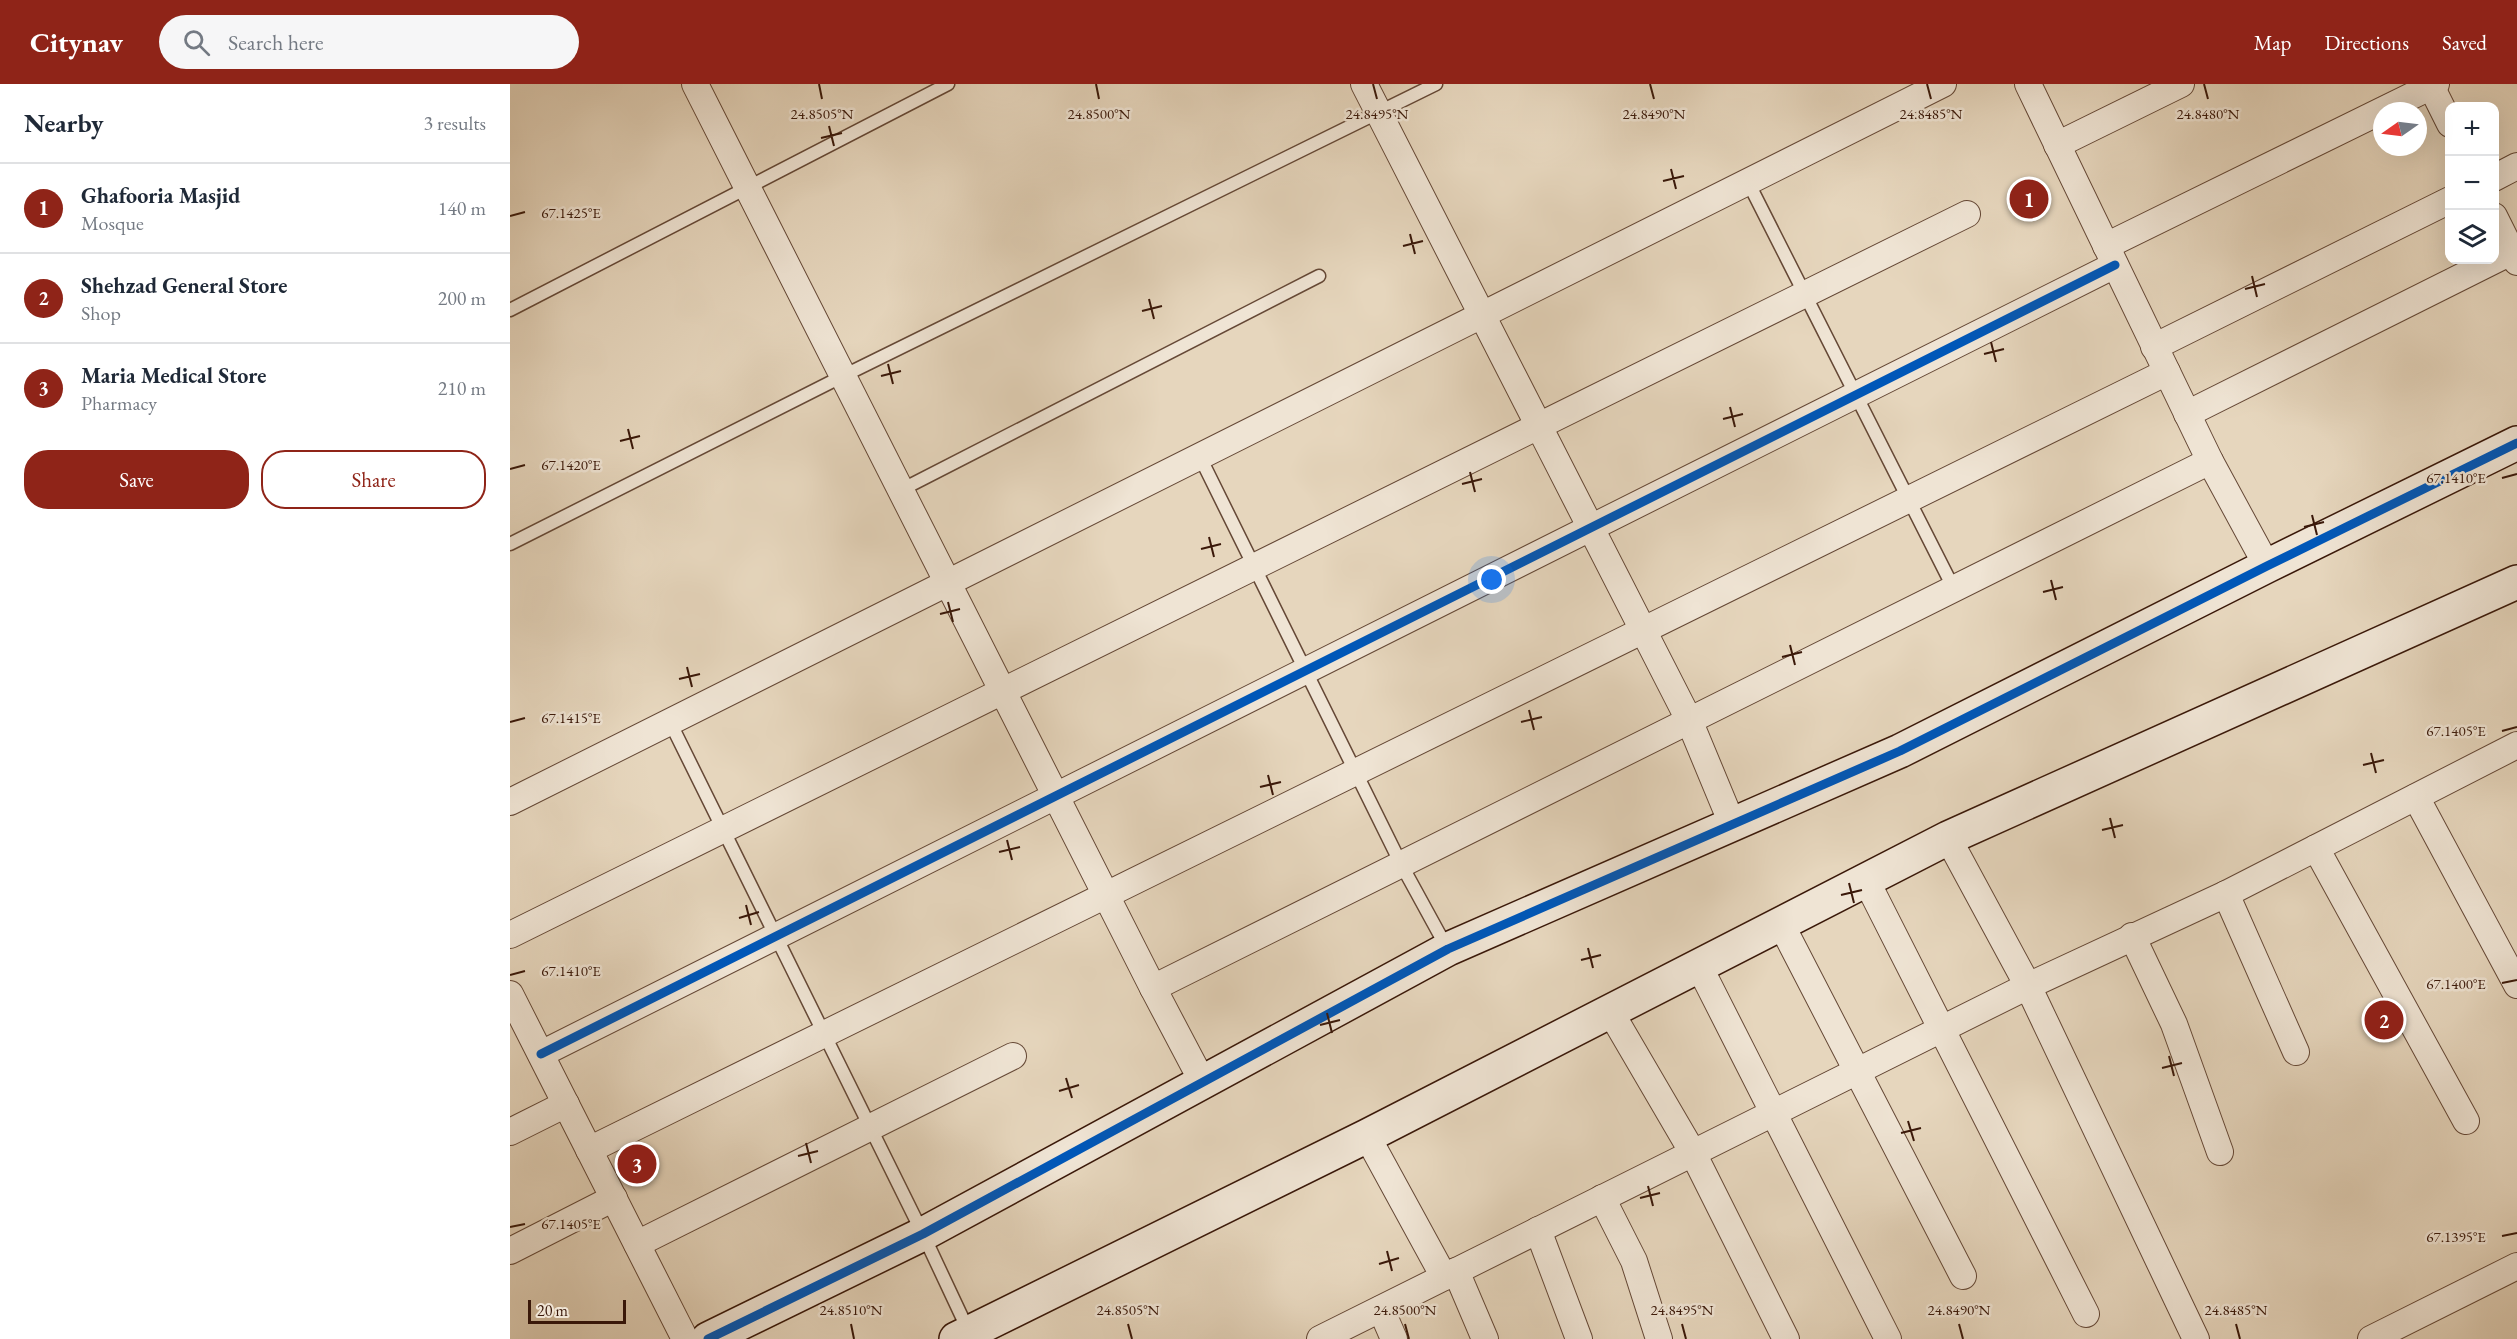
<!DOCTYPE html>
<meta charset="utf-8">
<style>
body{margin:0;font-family:"EB Garamond",serif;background:#f6f6f7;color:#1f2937}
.controls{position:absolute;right:18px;top:18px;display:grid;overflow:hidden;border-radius:12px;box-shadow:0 6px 24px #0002}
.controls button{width:54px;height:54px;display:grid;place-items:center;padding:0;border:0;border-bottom:2px solid #e0e1e3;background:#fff;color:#1f2937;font:30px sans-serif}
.compass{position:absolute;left:1863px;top:18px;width:54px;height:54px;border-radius:50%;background:#fff;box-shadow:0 6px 24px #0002;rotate:256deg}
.scale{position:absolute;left:18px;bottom:15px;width:98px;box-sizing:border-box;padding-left:6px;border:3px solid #3a1809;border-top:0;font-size:16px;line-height:21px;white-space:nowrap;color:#3a1809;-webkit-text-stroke:4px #efe4d4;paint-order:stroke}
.you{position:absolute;left:982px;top:496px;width:21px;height:21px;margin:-15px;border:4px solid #fff;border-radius:50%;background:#1a73e8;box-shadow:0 0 0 9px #1a73e833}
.badge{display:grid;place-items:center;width:39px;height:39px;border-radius:50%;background:#8f2418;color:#fff;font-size:20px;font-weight:700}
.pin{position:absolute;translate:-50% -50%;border:3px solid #fff;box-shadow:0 2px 6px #0006}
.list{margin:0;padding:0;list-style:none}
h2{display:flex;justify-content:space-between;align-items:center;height:78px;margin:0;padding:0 24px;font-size:26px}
h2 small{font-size:20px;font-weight:400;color:#747a83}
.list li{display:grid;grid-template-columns:39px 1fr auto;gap:18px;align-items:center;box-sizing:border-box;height:90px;padding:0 24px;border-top:2px solid #e0e1e3}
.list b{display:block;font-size:22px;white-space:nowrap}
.list p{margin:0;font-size:20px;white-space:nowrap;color:#747a83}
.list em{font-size:20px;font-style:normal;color:#747a83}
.actions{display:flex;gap:12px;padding:18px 24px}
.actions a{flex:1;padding:14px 0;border:2px solid #8f2418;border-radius:24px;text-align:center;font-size:21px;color:#8f2418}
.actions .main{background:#8f2418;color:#fff}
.icon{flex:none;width:33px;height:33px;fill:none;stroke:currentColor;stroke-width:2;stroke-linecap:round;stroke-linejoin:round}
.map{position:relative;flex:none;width:2007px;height:1255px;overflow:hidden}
header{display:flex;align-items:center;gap:36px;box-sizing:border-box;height:84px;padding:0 30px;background:#8f2418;color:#fff}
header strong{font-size:28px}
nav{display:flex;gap:33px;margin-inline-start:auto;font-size:21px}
.search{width:420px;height:54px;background:#f6f6f7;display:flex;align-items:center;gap:15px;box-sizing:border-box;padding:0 21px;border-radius:33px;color:#747a83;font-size:22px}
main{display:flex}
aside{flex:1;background:#fff}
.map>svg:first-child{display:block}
</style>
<header>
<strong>Citynav</strong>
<div class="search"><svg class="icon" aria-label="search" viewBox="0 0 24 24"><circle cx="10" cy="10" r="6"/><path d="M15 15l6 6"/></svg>Search here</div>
<nav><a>Map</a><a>Directions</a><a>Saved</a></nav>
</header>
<main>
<aside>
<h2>Nearby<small>3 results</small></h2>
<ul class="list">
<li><span class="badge">1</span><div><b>Ghafooria Masjid</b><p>Mosque</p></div><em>140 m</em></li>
<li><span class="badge">2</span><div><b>Shehzad General Store</b><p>Shop</p></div><em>200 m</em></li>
<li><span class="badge">3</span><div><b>Maria Medical Store</b><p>Pharmacy</p></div><em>210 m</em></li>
</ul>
<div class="actions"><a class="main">Save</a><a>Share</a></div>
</aside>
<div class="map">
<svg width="2007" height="1255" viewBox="0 0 2007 1255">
<rect width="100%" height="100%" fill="#e6d6bd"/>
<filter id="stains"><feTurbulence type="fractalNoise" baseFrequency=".00333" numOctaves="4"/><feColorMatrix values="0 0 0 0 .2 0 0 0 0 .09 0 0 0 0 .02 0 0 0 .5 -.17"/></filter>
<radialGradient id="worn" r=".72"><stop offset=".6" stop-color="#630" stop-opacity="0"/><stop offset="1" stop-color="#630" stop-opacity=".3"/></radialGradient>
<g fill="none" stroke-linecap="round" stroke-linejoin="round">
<defs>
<g id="lane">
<path d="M1238,98l206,407"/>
<path d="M0,226l438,-226"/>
<path d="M690,373l201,407 46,84"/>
<path d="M391,406l418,-214"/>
<path d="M0,460l333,-168 593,-292"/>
<path d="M160,638l253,512 46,98"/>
</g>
<g id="street">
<path d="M185,0l458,904 49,93"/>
<path d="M854,0l325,636 44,106"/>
<path d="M1518,0l182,377 57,105"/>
<path d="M1920,0l20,40"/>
<path d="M1547,61l124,-61"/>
<path d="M1984,94l23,-12"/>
<path d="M1984,132l23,46"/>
<path d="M1596,162l330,-162"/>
<path d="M1644,263l296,-147"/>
<path d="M1677,330l330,-165"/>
<path d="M1906,713l101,188"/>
<path d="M0,718l1433,-718"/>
<path d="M1438,754l80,148 168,353"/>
<path d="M1806,764l150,273"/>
<path d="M1356,796l220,434"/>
<path d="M1716,810l70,158"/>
<path d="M1271,840l182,352"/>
<path d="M0,851l1457,-721"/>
<path d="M1622,852l42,88 46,128"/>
<path d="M1189,882l189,373"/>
<path d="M643,904l1057,-527"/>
<path d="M0,910l175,345"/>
<path d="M1100,927l83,142 93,186"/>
<path d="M31,970l1574,-789"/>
<path d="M0,1048l56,-28"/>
<path d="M857,1052l77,141"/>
<path d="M79,1066l1578,-778"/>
<path d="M1092,1114l32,63 25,78"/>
<path d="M1028,1146l41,109"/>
<path d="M127,1160l376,-188"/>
<path d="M0,1167l104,-53"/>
<path d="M946,1187l29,68"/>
<path d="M871,1225l13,30"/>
<path d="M810,1255l708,-353 198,-92 291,-149"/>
<path d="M1861,1255l146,-73"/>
</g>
<g id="secondary">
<path d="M198,1255l215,-105 525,-285 452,-198 367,-185 250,-123"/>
<path d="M446,1255l411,-203 581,-298 569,-256"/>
</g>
</defs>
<!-- lane casing -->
<use href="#lane" stroke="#654836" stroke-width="15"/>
<!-- street casing -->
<use href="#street" stroke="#654836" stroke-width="28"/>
<!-- secondary casing -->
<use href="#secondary" stroke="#3a1809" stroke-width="36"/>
<!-- lane -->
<use href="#lane" stroke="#efe4d4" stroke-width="12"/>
<!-- street -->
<use href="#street" stroke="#efe4d4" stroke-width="26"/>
<!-- secondary -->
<use href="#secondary" stroke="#efe4d4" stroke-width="33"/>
<defs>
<g id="cycleway">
<path d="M31,970l1574,-789"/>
<path d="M198,1255l215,-105 525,-285 452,-198 367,-185 250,-123"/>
</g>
</defs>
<!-- cycleway casing -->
<use href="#cycleway" stroke="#efe4d4" stroke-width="13"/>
<!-- cycleway -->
<use href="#cycleway" stroke="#0057b8" stroke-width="9"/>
</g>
<!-- ticks -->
<path fill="none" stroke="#3a1809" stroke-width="2" d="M309,0l3,15M586,0l3,15M863,0l4,15M1140,0l4,15M1417,0l4,15M1694,0l4,15M319,42l5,20M311,54l21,-5M1161,85l5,20M1153,97l21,-5M0,132l15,-4M900,150l5,20M893,162l20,-5M1742,192l5,21M1735,205l20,-5M639,215l5,20M632,227l20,-5M1481,258l5,20M1474,270l20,-5M378,280l5,20M371,292l20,-5M1220,323l5,20M1213,335l20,-5M118,345l5,20M110,357l20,-5M0,385l15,-4M960,388l5,20M1992,394l15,-4M952,400l20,-5M1802,431l5,20M1794,443l20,-5M699,453l5,20M691,465l20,-5M1541,496l5,20M1533,508l20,-5M438,518l5,20M430,530l20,-5M1280,561l5,20M1272,573l20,-5M177,583l5,20M169,595l21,-5M1019,626l5,20M0,638l15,-4M1011,638l21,-5M1992,647l15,-4M1861,669l5,20M1853,681l21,-5M758,691l5,20M750,703l21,-5M1600,734l5,20M1592,746l21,-5M497,756l5,20M489,768l21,-5M1339,799l5,20M1331,811l21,-5M236,821l5,20M229,834l20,-6M1078,864l5,20M1071,876l20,-5M0,891l15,-4M1992,899l15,-3M817,929l5,20M810,941l20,-5M1659,972l5,20M1652,984l20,-5M556,994l6,20M549,1007l20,-6M1398,1037l6,20M1391,1049l20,-5M296,1059l5,20M288,1072l20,-5M1138,1102l5,20M1130,1114l20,-5M0,1143l15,-3M1992,1152l15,-3M877,1167l5,20M869,1180l20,-6M341,1240l3,15M618,1240l4,15M895,1240l4,15M1172,1240l4,15M1449,1240l4,15M1726,1240l4,15"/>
<g font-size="15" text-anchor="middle" fill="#3a1809" stroke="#efe4d4" stroke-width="5" stroke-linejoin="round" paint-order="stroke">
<text x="312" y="35">24.8505°N</text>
<text x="589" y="35">24.8500°N</text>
<text x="867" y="35">24.8495°N</text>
<text x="1144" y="35">24.8490°N</text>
<text x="1421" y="35">24.8485°N</text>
<text x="1698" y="35">24.8480°N</text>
<text x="61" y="134">67.1425°E</text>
<text x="61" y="386">67.1420°E</text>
<text x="1946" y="399">67.1410°E</text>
<text x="61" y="639">67.1415°E</text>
<text x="1946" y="652">67.1405°E</text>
<text x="61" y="892">67.1410°E</text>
<text x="1946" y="905">67.1400°E</text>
<text x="61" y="1145">67.1405°E</text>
<text x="1946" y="1158">67.1395°E</text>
<text x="341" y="1231">24.8510°N</text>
<text x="618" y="1231">24.8505°N</text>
<text x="895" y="1231">24.8500°N</text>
<text x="1172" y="1231">24.8495°N</text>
<text x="1449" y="1231">24.8490°N</text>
<text x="1726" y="1231">24.8485°N</text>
</g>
<rect width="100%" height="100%" filter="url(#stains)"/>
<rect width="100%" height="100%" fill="url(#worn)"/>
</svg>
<div class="controls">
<button>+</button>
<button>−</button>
<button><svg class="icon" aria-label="layers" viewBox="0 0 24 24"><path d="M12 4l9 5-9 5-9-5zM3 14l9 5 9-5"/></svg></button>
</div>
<svg class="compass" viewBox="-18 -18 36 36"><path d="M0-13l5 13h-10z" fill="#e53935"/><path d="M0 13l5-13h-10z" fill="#747a83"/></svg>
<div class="scale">20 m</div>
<div class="you"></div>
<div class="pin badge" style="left:1519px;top:115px">1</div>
<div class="pin badge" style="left:1874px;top:936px">2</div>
<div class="pin badge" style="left:127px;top:1080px">3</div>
</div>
</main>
